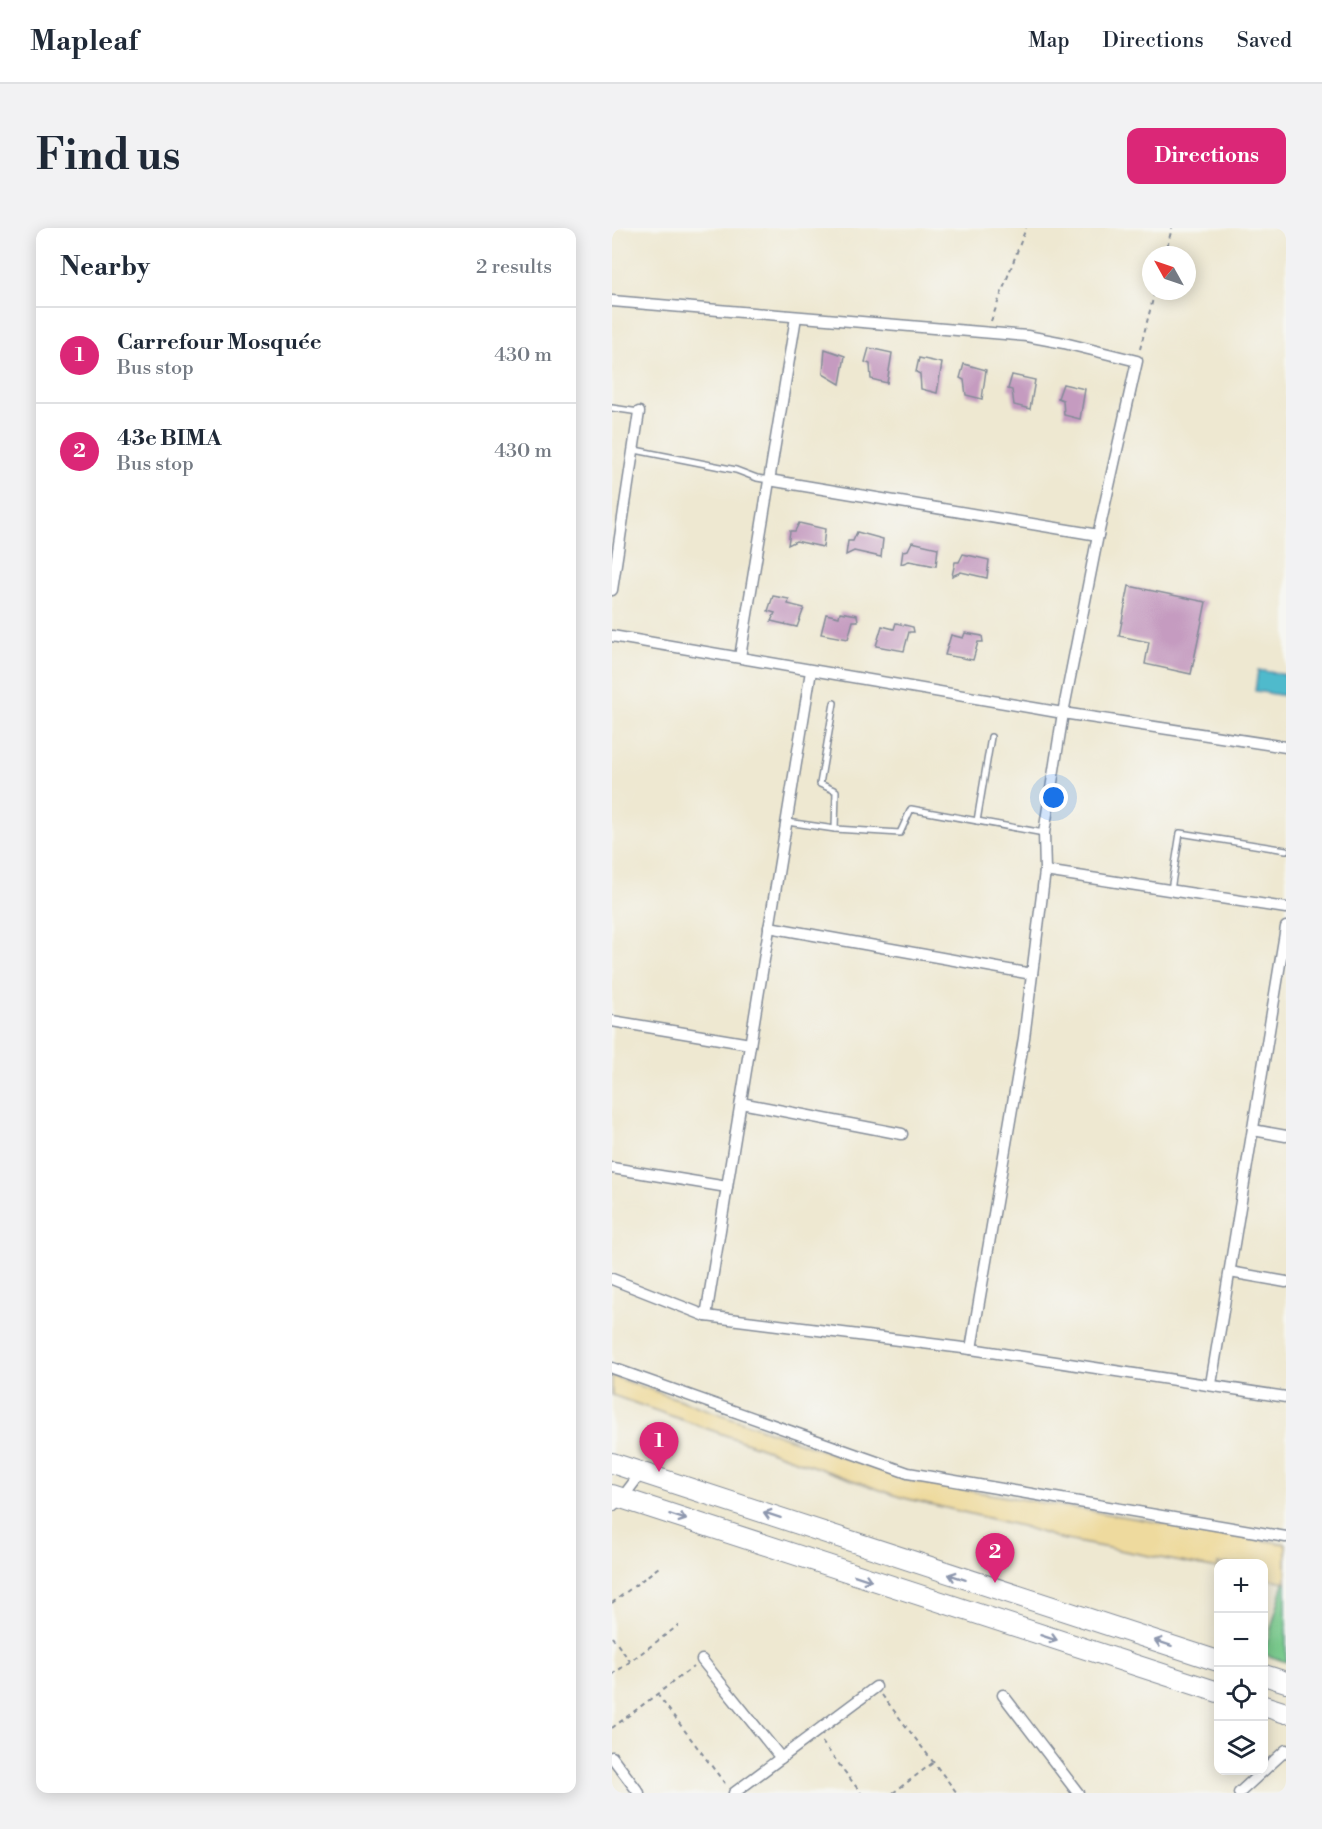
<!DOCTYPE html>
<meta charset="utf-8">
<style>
body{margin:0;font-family:"Libre Bodoni",serif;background:#f2f2f3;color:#1f2937}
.controls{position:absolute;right:18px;bottom:18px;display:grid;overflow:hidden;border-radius:12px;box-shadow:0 3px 15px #0003}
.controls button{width:54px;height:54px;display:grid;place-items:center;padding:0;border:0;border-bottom:2px solid #e0e1e3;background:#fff;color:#1f2937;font:30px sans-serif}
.compass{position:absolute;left:530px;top:18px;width:54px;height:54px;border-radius:50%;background:#fff;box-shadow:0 3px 15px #0003;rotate:310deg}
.you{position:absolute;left:442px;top:570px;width:21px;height:21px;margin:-15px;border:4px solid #fff;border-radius:50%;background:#1a73e8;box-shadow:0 0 0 9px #1a73e833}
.badge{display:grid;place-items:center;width:39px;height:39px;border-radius:50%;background:#db2777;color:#fff;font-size:20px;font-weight:700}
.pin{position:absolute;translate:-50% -50px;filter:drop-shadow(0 2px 3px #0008)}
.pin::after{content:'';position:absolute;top:32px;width:21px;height:18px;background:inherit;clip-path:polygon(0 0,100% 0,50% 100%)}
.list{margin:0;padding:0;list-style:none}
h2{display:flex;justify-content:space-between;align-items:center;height:78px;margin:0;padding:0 24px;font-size:26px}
h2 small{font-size:20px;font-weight:400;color:#747a83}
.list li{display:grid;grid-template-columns:39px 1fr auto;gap:18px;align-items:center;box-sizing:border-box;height:96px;padding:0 24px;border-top:2px solid #e0e1e3}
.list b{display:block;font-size:22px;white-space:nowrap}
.list p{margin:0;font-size:20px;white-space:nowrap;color:#747a83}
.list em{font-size:20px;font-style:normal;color:#747a83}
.icon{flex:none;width:33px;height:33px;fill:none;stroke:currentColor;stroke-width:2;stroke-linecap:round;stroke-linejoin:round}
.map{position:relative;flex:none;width:674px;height:1565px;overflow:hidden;border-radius:12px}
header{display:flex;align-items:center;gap:36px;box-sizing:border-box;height:84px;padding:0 30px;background:#fff;border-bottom:2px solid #e0e1e3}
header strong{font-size:28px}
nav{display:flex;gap:33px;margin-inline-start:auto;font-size:21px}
.intro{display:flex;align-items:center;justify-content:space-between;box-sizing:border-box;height:144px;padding:0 36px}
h1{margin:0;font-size:42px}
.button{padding:15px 27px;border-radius:12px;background:#db2777;color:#fff;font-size:21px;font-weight:700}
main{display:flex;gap:36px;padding:0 36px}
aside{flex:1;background:#fff;border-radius:12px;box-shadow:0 3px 15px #0003}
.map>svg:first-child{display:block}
</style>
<header>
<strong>Mapleaf</strong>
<nav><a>Map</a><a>Directions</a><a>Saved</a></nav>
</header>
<div class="intro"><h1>Find us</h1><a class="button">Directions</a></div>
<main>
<aside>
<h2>Nearby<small>2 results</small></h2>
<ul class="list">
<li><span class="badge">1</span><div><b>Carrefour Mosquée</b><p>Bus stop</p></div><em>430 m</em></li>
<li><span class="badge">2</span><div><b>43e BIMA</b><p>Bus stop</p></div><em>430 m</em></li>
</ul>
</aside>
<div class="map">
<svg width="674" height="1565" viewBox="0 0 674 1565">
<rect width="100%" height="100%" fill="#f6f6f2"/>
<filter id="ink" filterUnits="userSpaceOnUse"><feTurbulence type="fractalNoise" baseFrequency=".0167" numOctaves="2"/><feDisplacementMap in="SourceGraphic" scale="12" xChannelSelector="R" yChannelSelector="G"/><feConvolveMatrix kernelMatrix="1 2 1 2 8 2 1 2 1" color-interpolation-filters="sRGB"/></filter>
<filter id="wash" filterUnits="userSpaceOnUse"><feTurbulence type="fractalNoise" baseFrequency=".008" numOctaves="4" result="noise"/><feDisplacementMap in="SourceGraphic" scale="24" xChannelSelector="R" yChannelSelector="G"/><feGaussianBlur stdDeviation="1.35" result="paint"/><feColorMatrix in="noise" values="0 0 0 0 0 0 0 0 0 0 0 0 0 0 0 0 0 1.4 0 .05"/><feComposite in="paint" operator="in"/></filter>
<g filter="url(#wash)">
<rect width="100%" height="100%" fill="#eee8d1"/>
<!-- green -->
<path fill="#78ca8c" stroke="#4a7c75" stroke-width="1.5" d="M672,1354h2v80l-22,-8z"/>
<!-- sand -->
<path fill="#eeda9e" stroke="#84847e" stroke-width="1.5" d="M0,1148l295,104 379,64v38l-22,-4v-14h-46v5l-157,-30 -40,-13 -121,-29 -288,-102z"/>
<!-- water -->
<path fill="#50bacc" stroke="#367495" stroke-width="1.5" d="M646,442l28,5v21l-31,-5z"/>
<g id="blocks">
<!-- building -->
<g fill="#c59bc0">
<path d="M257,120l23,5 -5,30 -16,-4 -1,-15 -5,-2z"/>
<path d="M213,121l20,7 -5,28 -17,-10z"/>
<path d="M307,130l23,5 -5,30 -16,-4 -1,-15 -4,-2z"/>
<path d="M352,136l22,6 -4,29 -16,-4 -2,-15 -4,-2z"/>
<path d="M400,147l23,5 -5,29 -16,-4 -2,-15 -4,-1z"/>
<path d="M451,156l22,5 -5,30 -16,-4 -1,-15 -5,-2z"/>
<path d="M187,295l26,6 -2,18 -27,-6 -8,4 2,-14h5z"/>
<path d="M245,304l26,7 -2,18 -27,-6 -8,4 2,-14h5z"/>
<path d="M300,314l26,6 -2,18 -27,-5 -8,3 2,-13 5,-1z"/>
<path d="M351,326l26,6 -2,18 -26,-6 -9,4 3,-14h4z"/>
<path d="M517,358l77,16 -15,72 -46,-10 4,-22 -30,-6z"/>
<path d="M161,368l16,3 -1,5 16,4 -7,19 -26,-6 4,-8 -7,-2z"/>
<path d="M228,384l17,3 1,6h-5l-5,18 -27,-5 5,-20 13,3z"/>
<path d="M284,395l17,4 1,5h-5l-5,19 -28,-5 6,-20 12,3z"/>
<path d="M353,405l17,3 1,6h-5l-5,18 -28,-5 6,-20 12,3z"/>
</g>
</g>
</g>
<g filter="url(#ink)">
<use href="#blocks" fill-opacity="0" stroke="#848c98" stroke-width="1.5"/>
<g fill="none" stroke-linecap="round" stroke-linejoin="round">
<defs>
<g id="lane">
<path d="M0,180l27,4"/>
<path d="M23,222l101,20 21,8 12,2"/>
<path d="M222,475l-14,81 16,7 -1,38"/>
<path d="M365,593l14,-84"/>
<path d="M175,594l48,7 65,4 11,-24 133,24"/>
<path d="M559,662l9,-57 106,17"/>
</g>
<g id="street">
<path d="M0,73l415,35 37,7 73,18 -39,174 -35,178 -19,120 1,38 -21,167 -53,311"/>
<path d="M157,252l329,55"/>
<path d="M0,362l27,-178"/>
<path d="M0,408l451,77 223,34"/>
<path d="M128,429l56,-340"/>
<path d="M433,643l241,37"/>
<path d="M157,699l263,47"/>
<path d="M0,793l138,23"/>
<path d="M129,875l161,31"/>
<path d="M641,902l33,6"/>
<path d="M0,940l115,19"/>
<path d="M618,1044l56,10"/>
<path d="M0,1051l94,37 265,33 315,48"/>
<path d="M94,1088l105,-645"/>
<path d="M0,1140l296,105 378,64"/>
<path d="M599,1156l75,-457"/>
<path d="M0,1278l10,-8 19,-25"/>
<path d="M90,1432l79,98"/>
<path d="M391,1467l75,98"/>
<path d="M0,1529l27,36"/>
<path d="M122,1565l142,-106"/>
<path d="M627,1565l47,-43"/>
</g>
<g id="highway">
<path d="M0,1235l606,198"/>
<path d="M0,1267l606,197"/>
<path d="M652,1447l22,7"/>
<path d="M652,1478l22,7"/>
</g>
</defs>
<!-- lane casing -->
<use href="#lane" stroke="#848c98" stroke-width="8"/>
<!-- street casing -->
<use href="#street" stroke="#848c98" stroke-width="13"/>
<!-- highway casing -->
<use href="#highway" stroke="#848c98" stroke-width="22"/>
<!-- path -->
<g stroke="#848c98" stroke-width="2" stroke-dasharray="4.5 4.5" stroke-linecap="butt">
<path d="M553,27l7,-27"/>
<path d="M379,93l35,-93"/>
<path d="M528,121l15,-58"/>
<path d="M0,1375l47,-36"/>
<path d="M0,1409l18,24"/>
<path d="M0,1447l67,-50"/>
<path d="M45,1466l69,91"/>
<path d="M270,1467l75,98"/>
<path d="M0,1500l81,-61"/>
<path d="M210,1514l39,51"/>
<path d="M281,1565l41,-31"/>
</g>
<!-- lane -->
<use href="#lane" stroke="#fff" stroke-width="5"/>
<!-- street -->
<use href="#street" stroke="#fff" stroke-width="10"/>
<!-- highway -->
<use href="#highway" stroke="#fff" stroke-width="20"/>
</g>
<!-- one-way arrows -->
<defs><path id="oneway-shaft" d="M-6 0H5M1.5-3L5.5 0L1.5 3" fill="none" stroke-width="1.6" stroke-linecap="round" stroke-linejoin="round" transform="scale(1.5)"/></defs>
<g stroke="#8d97ae">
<use href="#oneway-shaft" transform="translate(160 1287) rotate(-162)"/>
<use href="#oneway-shaft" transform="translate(66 1289) rotate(18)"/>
<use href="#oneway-shaft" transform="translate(345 1349) rotate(-162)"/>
<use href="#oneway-shaft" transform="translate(251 1350) rotate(18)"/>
<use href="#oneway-shaft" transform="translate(437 1410) rotate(18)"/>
<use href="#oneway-shaft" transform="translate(551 1415) rotate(-162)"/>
</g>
</g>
</svg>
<div class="controls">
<button>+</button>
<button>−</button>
<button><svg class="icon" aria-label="locate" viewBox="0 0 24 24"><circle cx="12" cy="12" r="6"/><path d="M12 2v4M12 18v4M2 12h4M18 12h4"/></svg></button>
<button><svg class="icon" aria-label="layers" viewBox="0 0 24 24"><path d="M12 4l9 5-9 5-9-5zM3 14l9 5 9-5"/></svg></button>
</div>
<svg class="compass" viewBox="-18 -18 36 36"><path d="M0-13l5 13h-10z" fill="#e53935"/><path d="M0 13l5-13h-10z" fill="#747a83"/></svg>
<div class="you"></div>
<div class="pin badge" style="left:47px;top:1244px">1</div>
<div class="pin badge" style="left:383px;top:1355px">2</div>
</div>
</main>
